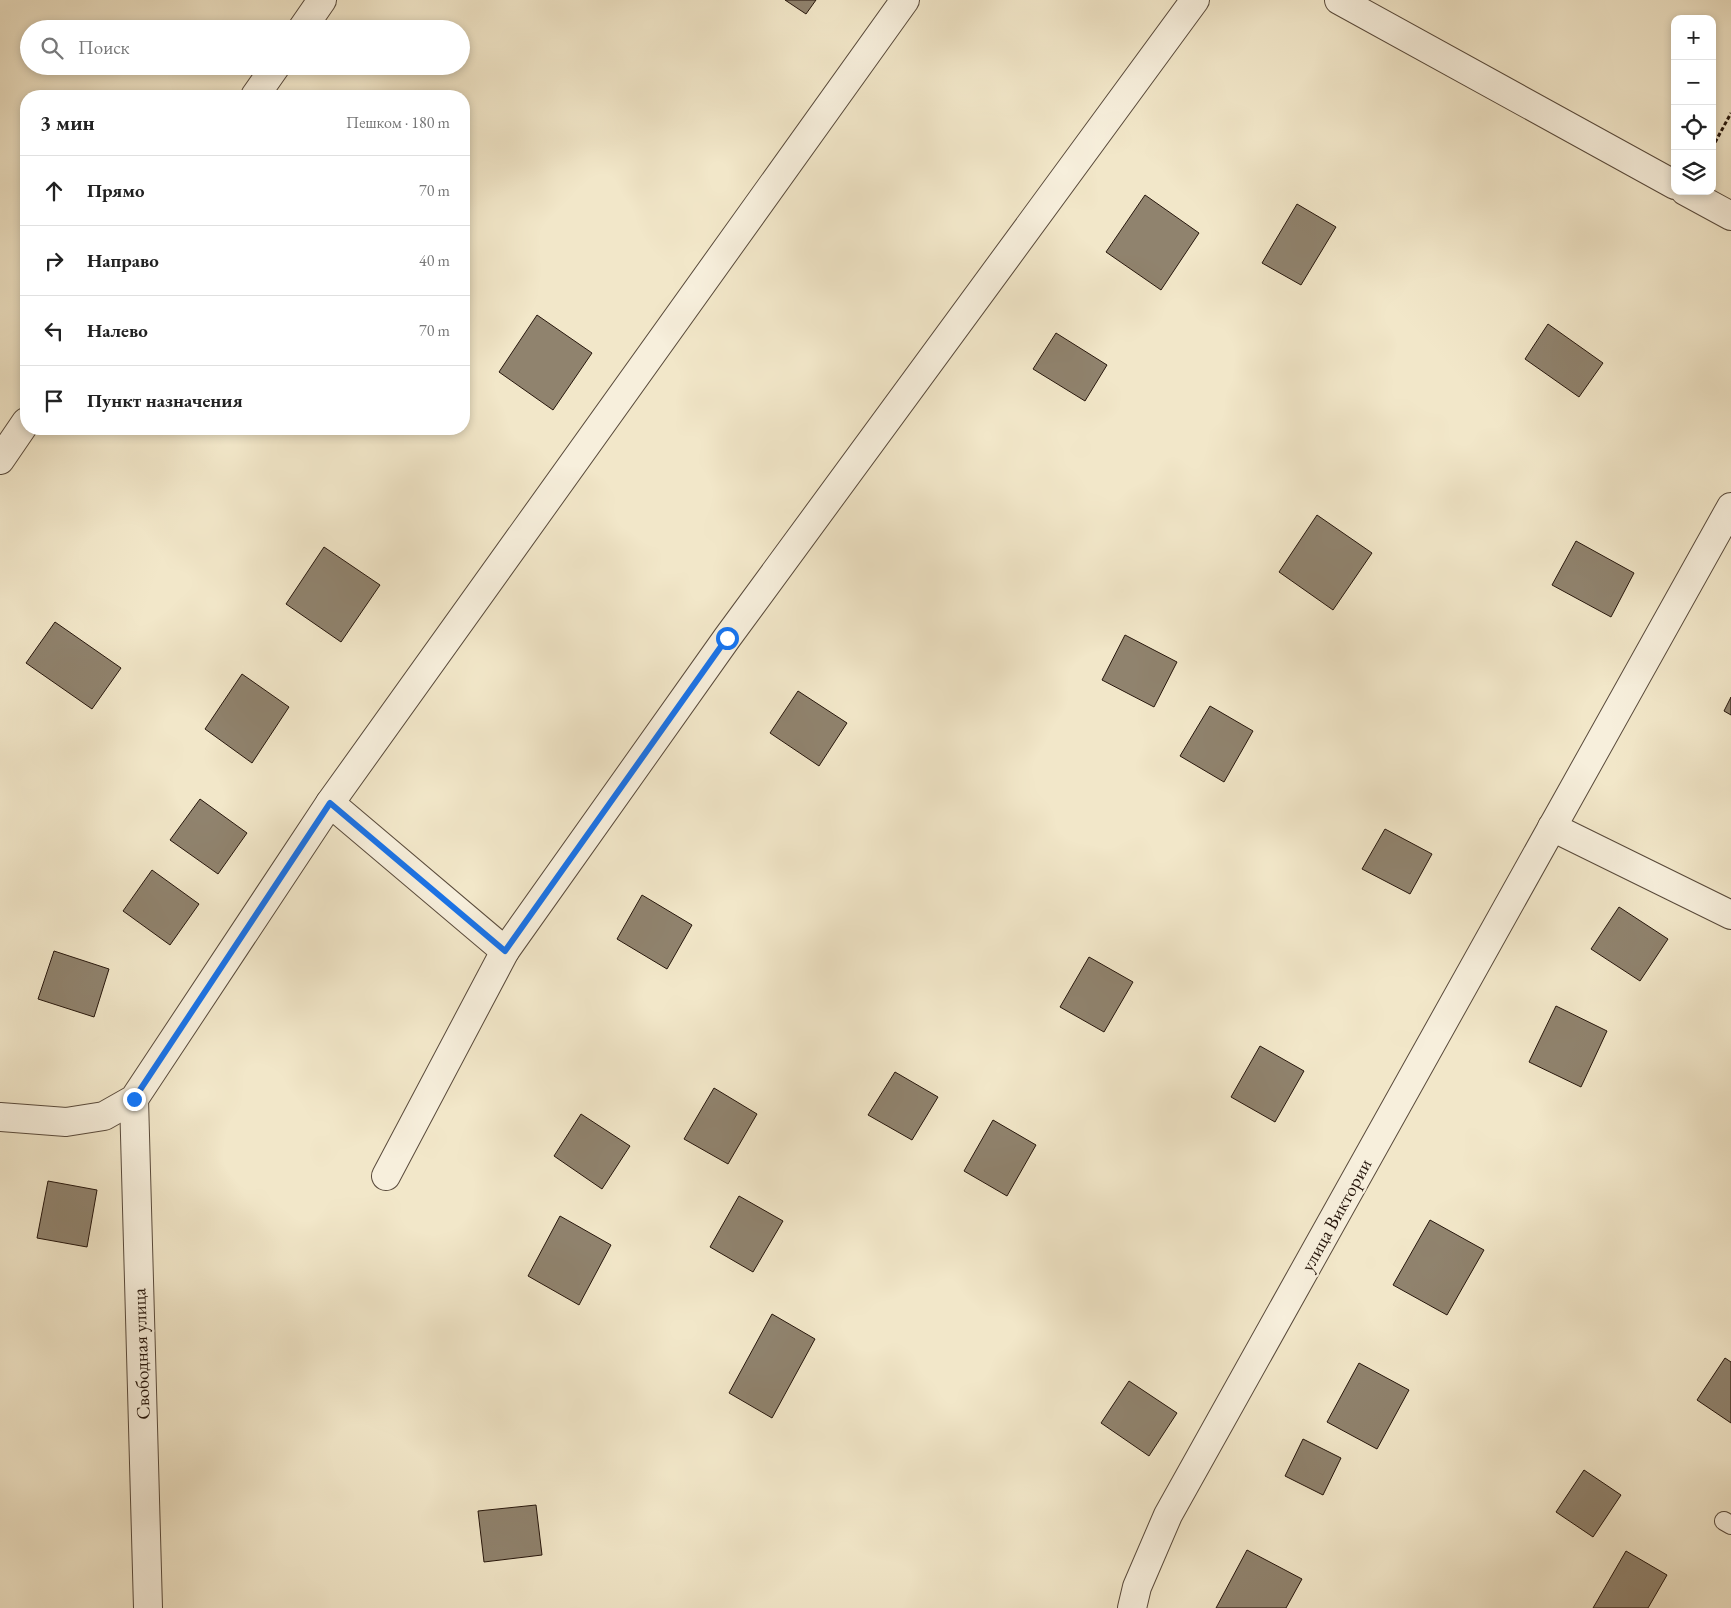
<!DOCTYPE html>
<html lang="ru">
<meta charset="utf-8">
<style>
body{margin:0;font-family:"EB Garamond",serif;background:#f2f2f2;color:#222}
.controls{position:absolute;right:15px;top:15px;display:grid;overflow:hidden;border-radius:10px;box-shadow:0 2px 8px #0003}
.controls button{width:45px;height:45px;display:grid;place-items:center;padding:0;border:0;border-bottom:1px solid #e0e0e0;background:#fff;color:#222;font:25px sans-serif}
.stop{position:absolute;width:15px;height:15px;margin:-11px;border:4px solid #1a73e8;border-radius:50%;background:#fff}
.stop.end{background:#1a73e8;border-color:#fff;box-shadow:0 1px 5px #0008}
.list{margin:0;padding:0;list-style:none}
h2{display:flex;justify-content:space-between;align-items:center;height:65px;margin:0;padding:0 20px;font-size:21px}
h2 small{font-size:16px;font-weight:400;color:#767676}
.list li{display:grid;grid-template-columns:32px 1fr auto;gap:15px;align-items:center;box-sizing:border-box;height:70px;padding:0 20px;border-top:1px solid #e0e0e0}
.list b{display:block;font-size:19px;white-space:nowrap}
.list em{font-size:16px;font-style:normal;color:#767676}
.icon{flex:none;width:28px;height:28px;fill:none;stroke:currentColor;stroke-width:2;stroke-linecap:round;stroke-linejoin:round}
.map{position:relative;flex:none;width:1731px;height:1608px;overflow:hidden}
.search{position:absolute;background:#fff;box-shadow:0 2px 8px #0003;left:20px;top:20px;width:450px;height:55px;display:flex;align-items:center;gap:12px;box-sizing:border-box;padding:0 18px;border-radius:28px;color:#767676;font-size:19px}
.panel{position:absolute;background:#fff;box-shadow:0 2px 8px #0003;left:20px;top:90px;width:450px;height:345px;border-radius:20px}
.map>svg:first-child{display:block}
</style>
<div class="map">
<svg width="1731" height="1608" viewBox="0 0 1731 1608">
<rect width="100%" height="100%" fill="#f2e7c9"/>
<filter id="stains"><feTurbulence type="fractalNoise" baseFrequency=".004" numOctaves="4"/><feColorMatrix values="0 0 0 0 .2 0 0 0 0 .09 0 0 0 0 .02 0 0 0 .5 -.17"/></filter>
<radialGradient id="worn" r=".72"><stop offset=".6" stop-color="#630" stop-opacity="0"/><stop offset="1" stop-color="#630" stop-opacity=".3"/></radialGradient>
<!-- building -->
<g fill="#90836e" stroke="#26160c">
<path d="M785,0h31l-10,14z"/>
<path d="M1145,195l54,38 -38,57 -55,-38z"/>
<path d="M1297,204l39,23 -35,58 -39,-22z"/>
<path d="M537,315l55,38 -39,57 -54,-38z"/>
<path d="M1548,324l55,39 -24,34 -54,-38z"/>
<path d="M1056,333l51,32 -22,36 -52,-32z"/>
<path d="M1317,515l55,38 -39,57 -54,-38z"/>
<path d="M1576,541l58,32 -23,44 -59,-32z"/>
<path d="M324,547l56,38 -39,57 -55,-38z"/>
<path d="M55,622l66,46 -29,41 -66,-46z"/>
<path d="M1125,635l52,27 -23,45 -52,-27z"/>
<path d="M242,674l47,33 -37,56 -47,-34z"/>
<path d="M798,691l49,32 -28,43 -49,-33z"/>
<path d="M1731,697v18l-7,-4z"/>
<path d="M1210,706l43,25 -29,51 -44,-26z"/>
<path d="M200,799l47,34 -29,41 -48,-34z"/>
<path d="M1385,829l47,25 -22,40 -48,-25z"/>
<path d="M152,870l47,34 -29,41 -47,-34z"/>
<path d="M642,895l50,30 -25,44 -50,-30z"/>
<path d="M1619,907l49,32 -28,42 -49,-32z"/>
<path d="M54,951l55,18 -15,48 -56,-18z"/>
<path d="M1089,957l44,25 -29,50 -44,-25z"/>
<path d="M1556,1006l51,25 -26,56 -52,-25z"/>
<path d="M1260,1046l44,25 -29,51 -44,-25z"/>
<path d="M895,1072l43,25 -26,43 -44,-25z"/>
<path d="M714,1088l43,26 -29,50 -44,-25z"/>
<path d="M581,1114l49,32 -28,43 -48,-33z"/>
<path d="M993,1120l43,25 -29,51 -43,-25z"/>
<path d="M48,1181l49,9 -10,57 -50,-9z"/>
<path d="M739,1196l44,25 -30,51 -43,-25z"/>
<path d="M560,1216l51,29 -32,60 -51,-29z"/>
<path d="M1430,1220l54,30 -37,65 -54,-30z"/>
<path d="M772,1314l43,25 -43,79 -43,-25z"/>
<path d="M1725,1358l6,4v61l-34,-23z"/>
<path d="M1359,1363l50,27 -32,59 -50,-27z"/>
<path d="M1129,1381l48,32 -28,43 -48,-33z"/>
<path d="M1303,1439l38,19 -18,37 -38,-19z"/>
<path d="M1584,1470l37,25 -28,42 -37,-25z"/>
<path d="M536,1505l6,50 -58,7 -6,-51z"/>
<path d="M1247,1550l55,29 -16,29h-70z"/>
<path d="M1626,1551l41,24 -19,33h-55z"/>
</g>
<g fill="none" stroke-linecap="round" stroke-linejoin="round">
<defs>
<path id="lane" d="M1724,1521l7,4"/>
<g id="street">
<path d="M1339,0l336,185"/>
<path d="M302,29l20,-29"/>
<path d="M255,96l21,-30"/>
<path d="M1685,191l46,25"/>
<path d="M0,460l26,-38"/>
<path d="M330,803l175,148"/>
<path d="M1552,827l179,88"/>
<path d="M134,1099l14,509"/>
<path d="M0,1117l66,5 38,-6 30,-17 196,-296 575,-803"/>
<path d="M386,1176l119,-225 222,-313 468,-638"/>
<path d="M1132,1608l5,-21 31,-72 563,-1008"/>
</g>
</defs>
<!-- lane casing -->
<use href="#lane" stroke="#594a3b" stroke-width="20"/>
<!-- street casing -->
<use href="#street" stroke="#594a3b" stroke-width="30"/>
<!-- path -->
<path stroke="#26160c" stroke-width="3" stroke-dasharray="4 2.5" stroke-linecap="butt" d="M1712,148l19,-35"/>
<!-- lane -->
<use href="#lane" stroke="#f7efdc" stroke-width="18"/>
<!-- street -->
<use href="#street" stroke="#f7efdc" stroke-width="28"/>
</g>
<g fill="none" stroke-linecap="round" stroke-linejoin="round">
<!-- route -->
<path stroke="#1a73e8" stroke-width="6" d="M134,1099l196,-296 175,148 222,-313"/>
</g>
<g text-anchor="middle" dominant-baseline="central" stroke-width="4.5" stroke-linejoin="round" paint-order="stroke">
<!-- street labels -->
<g font-size="19" fill="#26160c" stroke="#f7efdc">
<text transform="translate(1336 1215) rotate(-61)">улица Виктории</text>
<text transform="translate(141 1354) rotate(-92)">Свободная улица</text>
</g>
</g>
<rect width="100%" height="100%" filter="url(#stains)"/>
<rect width="100%" height="100%" fill="url(#worn)"/>
</svg>
<div class="controls">
<button>+</button>
<button>−</button>
<button><svg class="icon" aria-label="locate" viewBox="0 0 24 24"><circle cx="12" cy="12" r="6"/><path d="M12 2v4M12 18v4M2 12h4M18 12h4"/></svg></button>
<button><svg class="icon" aria-label="layers" viewBox="0 0 24 24"><path d="M12 4l9 5-9 5-9-5zM3 14l9 5 9-5"/></svg></button>
</div>
<div class="stop" style="left:727px;top:638px"></div>
<div class="stop end" style="left:134px;top:1099px"></div>
<div class="search"><svg class="icon" aria-label="search" viewBox="0 0 24 24"><circle cx="10" cy="10" r="6"/><path d="M15 15l6 6"/></svg>Поиск</div>
<section class="panel">
<h2>3 мин<small>Пешком · 180 m</small></h2>
<ul class="list">
<li><svg class="icon" aria-label="ahead" viewBox="0 0 24 24"><path d="M12 20V5M6 11l6-6 6 6"/></svg><div><b>Прямо</b></div><em>70 m</em></li>
<li><svg class="icon" aria-label="right" viewBox="0 0 24 24"><path d="M7 20v-9h11M14 6l5 5-5 5"/></svg><div><b>Направо</b></div><em>40 m</em></li>
<li><svg class="icon" aria-label="left" viewBox="0 0 24 24"><path d="M17 20v-9H6M10 6l-5 5 5 5"/></svg><div><b>Налево</b></div><em>70 m</em></li>
<li><svg class="icon" aria-label="arrive" viewBox="0 0 24 24"><path d="M6 21V4h12l-3 4 3 4H6"/></svg><div><b>Пункт назначения</b></div></li>
</ul>
</section>
</div>
